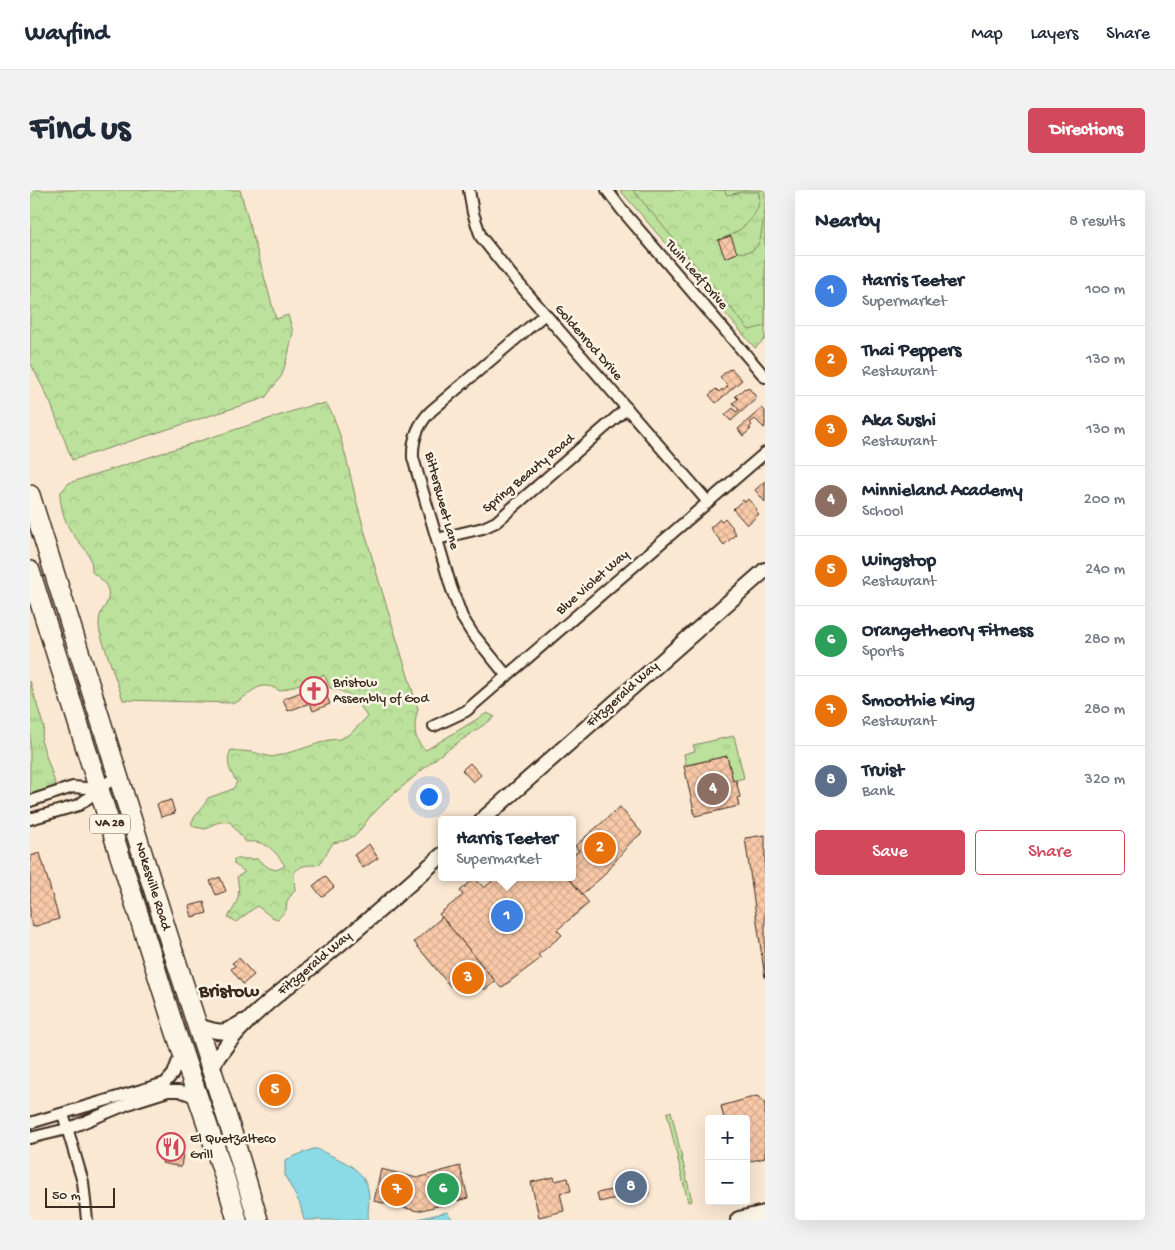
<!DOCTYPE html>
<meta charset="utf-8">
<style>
body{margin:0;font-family:"Gochi Hand",sans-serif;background:#f2f2f3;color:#1f2937}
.controls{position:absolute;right:15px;bottom:15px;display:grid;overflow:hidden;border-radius:5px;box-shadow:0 5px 20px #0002}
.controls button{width:45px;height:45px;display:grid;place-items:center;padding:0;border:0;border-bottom:1px solid #e0e1e3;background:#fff;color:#1f2937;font:25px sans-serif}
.scale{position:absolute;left:15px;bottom:12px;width:70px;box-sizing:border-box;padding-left:5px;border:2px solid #3b2a1e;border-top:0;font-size:14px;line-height:18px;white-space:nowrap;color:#3b2a1e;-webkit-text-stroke:4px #fcf5e5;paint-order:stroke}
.you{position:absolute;left:398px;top:606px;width:18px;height:18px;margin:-12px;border:4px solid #fff;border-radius:50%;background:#1a73e8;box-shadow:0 0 0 8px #1a73e833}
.badge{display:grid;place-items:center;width:32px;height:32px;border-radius:50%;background:#d1495b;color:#fff;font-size:16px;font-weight:700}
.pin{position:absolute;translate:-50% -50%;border:2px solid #fff;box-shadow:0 1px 5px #0006}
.popup{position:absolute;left:408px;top:626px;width:138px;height:65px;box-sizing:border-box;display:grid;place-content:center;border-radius:5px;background:#fff;filter:drop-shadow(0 1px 4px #0005);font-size:16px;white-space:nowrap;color:#747a83}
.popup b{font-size:19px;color:#1f2937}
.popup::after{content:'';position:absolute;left:50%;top:100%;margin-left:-10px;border:10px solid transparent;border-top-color:#fff}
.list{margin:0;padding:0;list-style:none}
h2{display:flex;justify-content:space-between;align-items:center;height:65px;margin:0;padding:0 20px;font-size:21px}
h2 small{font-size:16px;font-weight:400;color:#747a83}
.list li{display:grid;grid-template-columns:32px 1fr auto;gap:15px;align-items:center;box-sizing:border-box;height:70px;padding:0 20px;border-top:1px solid #e0e1e3}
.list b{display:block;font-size:19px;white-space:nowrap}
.list p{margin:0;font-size:16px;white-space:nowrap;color:#747a83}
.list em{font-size:16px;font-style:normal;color:#747a83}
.actions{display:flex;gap:10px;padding:15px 20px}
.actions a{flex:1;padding:11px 0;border:1px solid #d1495b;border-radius:5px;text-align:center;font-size:18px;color:#d1495b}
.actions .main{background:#d1495b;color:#fff}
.map{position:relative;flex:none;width:735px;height:1030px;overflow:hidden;border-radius:5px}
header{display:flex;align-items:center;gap:30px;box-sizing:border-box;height:70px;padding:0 25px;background:#fff;border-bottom:1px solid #e0e1e3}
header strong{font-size:24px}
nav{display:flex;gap:28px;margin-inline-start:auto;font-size:18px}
.intro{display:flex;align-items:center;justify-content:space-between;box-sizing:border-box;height:120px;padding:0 30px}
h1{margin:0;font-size:35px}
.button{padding:12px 22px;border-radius:5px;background:#d1495b;color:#fff;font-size:18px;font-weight:700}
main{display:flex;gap:30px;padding:0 30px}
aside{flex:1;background:#fff;border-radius:5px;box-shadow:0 5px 20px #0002}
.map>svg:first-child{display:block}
</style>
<header>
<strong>Wayfind</strong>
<nav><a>Map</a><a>Layers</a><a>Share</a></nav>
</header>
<div class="intro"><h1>Find us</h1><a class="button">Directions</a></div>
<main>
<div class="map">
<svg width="735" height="1030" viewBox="0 0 735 1030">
<defs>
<pattern id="grass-tufts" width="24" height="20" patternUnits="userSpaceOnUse" patternTransform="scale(1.25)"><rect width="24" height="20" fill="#bce19c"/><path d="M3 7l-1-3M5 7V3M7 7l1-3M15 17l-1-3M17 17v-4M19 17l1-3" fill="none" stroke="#a2c186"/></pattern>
<pattern id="forest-crowns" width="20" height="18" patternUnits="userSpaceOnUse" patternTransform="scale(1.25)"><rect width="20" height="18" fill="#bce19c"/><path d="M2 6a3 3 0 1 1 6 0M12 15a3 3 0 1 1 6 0" fill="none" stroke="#a2c186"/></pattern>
<pattern id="building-cross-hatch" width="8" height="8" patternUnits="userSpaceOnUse" patternTransform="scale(1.25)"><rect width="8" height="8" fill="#f9c9a8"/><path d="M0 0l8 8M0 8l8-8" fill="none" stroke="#d6ad90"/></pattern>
</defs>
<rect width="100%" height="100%" fill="#fbe8d3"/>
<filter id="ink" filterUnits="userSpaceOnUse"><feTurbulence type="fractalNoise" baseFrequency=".02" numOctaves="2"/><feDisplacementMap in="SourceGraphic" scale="10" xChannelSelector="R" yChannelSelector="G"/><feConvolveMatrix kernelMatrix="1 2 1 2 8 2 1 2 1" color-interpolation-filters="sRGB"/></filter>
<g filter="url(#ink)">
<!-- grass -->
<g fill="url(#grass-tufts)" stroke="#7c865d">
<path d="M590,0h145v149l-10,9z"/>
<path d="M0,491l14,47 -3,12 15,46 -26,8z"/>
<path d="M704,546l10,42 -11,3 -6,-25 -41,9 -2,-11 11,-3 -2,-6z"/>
<path d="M641,921l21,90 -4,1 -21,-89z"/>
</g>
<!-- forest -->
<g fill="url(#forest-crowns)" stroke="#7c865d">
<path d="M0,0h210l36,129 12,-4 5,17 -4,19 -7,24 -17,23 -193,62 -21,-56 -21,-42z"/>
<path d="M603,0h91l3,5 15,-3h17c4,24 -20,41 -40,48l6,18 12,-5v-1c28,3 22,-17 28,-40v114l-16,4z"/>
<path d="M296,214c13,14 26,81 32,103 18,68 40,135 60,202 -4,14 -6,32 8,41l61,-37 8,4 -55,38 -50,42 -21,21 -12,16 -10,6 -14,3 -13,21c-12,3 -16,-2 -26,9l1,17 -8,11 -1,9 -8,9c-8,-1 -13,-8 -21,-13l-21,16 -8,-5c10,-14 13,-23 9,-40l8,-5 -11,-8v-5h23l12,9 7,2 9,-4c-10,-16 -19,-26 -39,-24l-16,-20c-11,-1 -16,1 -24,7l-12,-2 -3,-4c5,-10 13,-15 17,-25l25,-9 4,-7c-7,-10 -12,-20 -6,-32l21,2 20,5 23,-6 34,-11 11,-1 10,-5 17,-17c-10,-18 -17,-25 -37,-29l-6,-13 -44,16c-21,-13 -27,2 -45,12l-112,-3 -23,-67c-1,-6 -2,-13 1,-20 1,-4 5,-7 6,-11 5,-14 -4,-22 -15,-30 1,-23 -16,-28 -25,-48 -4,-9 -7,-21 -7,-31l9,-10 12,-4 231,-74z"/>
</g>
<!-- water -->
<g fill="#8bdbe6" stroke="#6b9496">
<path d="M283,959h4c18,9 46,17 51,40 2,8 0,19 0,27l1,4h-65l-4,-16 -15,-28v-16z"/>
<path d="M417,1022l6,8h-37l2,-1z"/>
</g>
<!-- building -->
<g fill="url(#building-cross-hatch)" stroke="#3b2a1e">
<path d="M701,46l6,17 -12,5 -7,-18z"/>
<path d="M699,179l1,1 2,-1 10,11 -26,23 -7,-8 7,-6 3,3 3,-3 1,2 5,-5 -8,-9z"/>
<path d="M718,197l9,11 -26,23 -6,-6 8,-7 3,4 3,-2 -6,-7 5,-4 -3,-3 10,-8 1,1z"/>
<path d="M732,218l3,3v16l-1,1 -9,-9 -5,4 2,2 -3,3 2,1 -8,7 -5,-7z"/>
<path d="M735,291v21l-10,-12z"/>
<path d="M718,309l9,10 -2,1 4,4 -12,11 -14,-16 10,-9 2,2z"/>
<path d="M695,328l8,10 -1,1 4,5 -12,11 -14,-17 10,-9 2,2z"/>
<path d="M292,494l8,20 -17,7 -3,-8 -22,8 -5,-12z"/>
<path d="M697,566l6,25 3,-1 4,17 -3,1 2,8 -44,10 -11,-50z"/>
<path d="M440,573l11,12 -8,7 -11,-12z"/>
<path d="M141,610l4,13 -14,4 -4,-13z"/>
<path d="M590,617l22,26 -12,10 -28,34 -20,17 -14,-17h4v-21l7,-5 -4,-5z"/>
<path d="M735,645v143l-20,-140z"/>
<path d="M339,654l9,14 -15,10 -9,-13z"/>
<path d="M10,663l19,66 -26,8 -3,-11v-60z"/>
<path d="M295,686l9,11 -12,10 -9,-11z"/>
<path d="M190,687l6,14 -10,4 -6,-14z"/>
<path d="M467,687h71l21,26 -32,27 5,5 -24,20 3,3 -40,30 -62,-74 24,-19 -3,-4 15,-13 9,10z"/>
<path d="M174,712l3,11 -15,4 -3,-11z"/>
<path d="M412,727l53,64 -9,8 -36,-3 -36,-44z"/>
<path d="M209,768l15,17 -11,9 -12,-15 4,-3 -3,-3z"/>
<path d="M727,906l7,5 1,5v52l-19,4v-43h-22l-3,-13z"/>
<path d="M136,950l12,2 -2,11 7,1 -2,13 -19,-4z"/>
<path d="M430,976l8,32 -50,13 -44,-10 7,-32 36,9z"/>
<path d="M607,985l1,3 7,-1 4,18 -31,7 -1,-4 -18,4 -2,-9 19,-4 -1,-4 12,-2 -1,-6z"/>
<path d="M524,987l1,4 13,-3 3,13 -11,2 4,18 -25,6 -8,-35z"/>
</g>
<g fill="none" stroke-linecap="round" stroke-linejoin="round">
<defs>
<g id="street">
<path d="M439,0l4,23 8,24 32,40 195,225"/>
<path d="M577,0l15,20 143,167"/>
<path d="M407,349l46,-11 13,-6 131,-114"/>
<path d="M477,486l-35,-43 -10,-16 -11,-30 -38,-129c-1,-19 5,-34 18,-47l114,-97"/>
<path d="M404,536l32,-15 299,-258"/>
<path d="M0,611l43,-14 26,2"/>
<path d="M0,629l49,-14 40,-31"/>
<path d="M33,924l20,68 4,38"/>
<path d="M0,933l135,-40 8,-9 8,-22"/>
<path d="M0,948l37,-9 66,-27 35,-11h11l19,7"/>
</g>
<g id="secondary">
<path d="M452,630l283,-250"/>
<path d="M168,836c23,7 24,9 45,-4"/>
<path d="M181,878c26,-46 73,-78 113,-111 40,-33 79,-67 118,-102"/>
</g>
<path id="primary" d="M709,1030l26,-6"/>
<g id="highway">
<path id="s1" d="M0,305l141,450 62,191 25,84"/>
<path d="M0,381c46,145 91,291 138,437 22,71 50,140 69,212"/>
</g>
</defs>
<!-- street casing -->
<use href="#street" stroke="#3b2a1e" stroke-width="14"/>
<!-- secondary casing -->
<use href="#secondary" stroke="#3b2a1e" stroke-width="18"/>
<!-- primary casing -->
<use href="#primary" stroke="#3b2a1e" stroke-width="20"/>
<!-- highway casing -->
<use href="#highway" stroke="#3b2a1e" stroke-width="22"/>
<!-- street -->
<use href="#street" stroke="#fcf5e5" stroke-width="10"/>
<!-- secondary -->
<use href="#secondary" stroke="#fcf5e5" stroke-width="14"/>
<!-- primary -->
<use href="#primary" stroke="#fcf5e5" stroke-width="16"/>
<!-- highway -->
<use href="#highway" stroke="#fcf5e5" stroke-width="19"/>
</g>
</g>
<!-- icons -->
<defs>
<symbol id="church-ring" viewBox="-11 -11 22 22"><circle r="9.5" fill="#fcf5e5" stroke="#d1495b" stroke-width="1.5"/><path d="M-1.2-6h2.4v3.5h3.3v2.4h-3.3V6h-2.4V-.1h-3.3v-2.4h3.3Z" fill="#d1495b"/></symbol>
<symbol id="restaurant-ring" viewBox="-11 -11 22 22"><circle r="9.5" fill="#fcf5e5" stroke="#d1495b" stroke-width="1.5"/><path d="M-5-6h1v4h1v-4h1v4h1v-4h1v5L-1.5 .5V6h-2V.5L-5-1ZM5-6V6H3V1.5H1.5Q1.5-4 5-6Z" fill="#d1495b"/></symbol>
</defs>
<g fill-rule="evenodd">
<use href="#church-ring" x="268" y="485" width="32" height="32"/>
<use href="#restaurant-ring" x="125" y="941" width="32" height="32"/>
</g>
<g text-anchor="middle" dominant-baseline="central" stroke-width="5" stroke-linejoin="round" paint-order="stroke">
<!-- shield labels -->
<rect fill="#fcf5e5" stroke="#75675a" stroke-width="1" x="60" y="624.5" width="40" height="19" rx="4"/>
<g font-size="12" font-weight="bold" fill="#3b2a1e">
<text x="80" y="634">VA 28</text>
</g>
<!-- street labels -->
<g font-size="14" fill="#3b2a1e" stroke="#fcf5e5">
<text transform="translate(666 85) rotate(49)">Twin Leaf Drive</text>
<text transform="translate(558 153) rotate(49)">Goldenrod Drive</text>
<text transform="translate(499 284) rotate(-40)">Spring Beauty Road</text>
<text transform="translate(411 311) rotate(75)">Bittersweet Lane</text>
<text transform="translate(563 393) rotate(-41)">Blue Violet Way</text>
<text transform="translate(593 505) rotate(-42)">Fitzgerald Way</text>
<text stroke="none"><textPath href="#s1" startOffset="410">Nokesville Road</textPath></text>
<text transform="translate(285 774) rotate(-40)">Fitzgerald Way</text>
</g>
<!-- poi labels -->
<g font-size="14" fill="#3b2a1e" stroke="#fcf5e5" text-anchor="start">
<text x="303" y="493">Bristow<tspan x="303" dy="16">Assembly of God</tspan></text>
<text x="160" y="949">El Quetzalteco<tspan x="160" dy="16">Grill</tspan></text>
</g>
<!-- district labels -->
<g font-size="19" font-weight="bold" fill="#3b2a1e" stroke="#fcf5e5">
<text x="199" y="802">Bristow</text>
</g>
</g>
</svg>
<div class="controls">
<button>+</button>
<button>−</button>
</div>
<div class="scale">50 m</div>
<div class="you"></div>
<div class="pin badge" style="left:477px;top:726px;background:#3f7fe0">1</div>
<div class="popup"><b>Harris Teeter</b>Supermarket</div>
<div class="pin badge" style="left:570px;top:658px;background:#e8710a">2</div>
<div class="pin badge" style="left:438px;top:788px;background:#e8710a">3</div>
<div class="pin badge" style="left:683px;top:599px;background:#8d6e63">4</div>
<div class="pin badge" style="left:245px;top:900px;background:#e8710a">5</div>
<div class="pin badge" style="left:413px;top:999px;background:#2e9e5b">6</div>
<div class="pin badge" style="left:367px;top:1000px;background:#e8710a">7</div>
<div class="pin badge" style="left:601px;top:997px;background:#5c6f8a">8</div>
</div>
<aside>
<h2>Nearby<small>8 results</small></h2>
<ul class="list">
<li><span class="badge" style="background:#3f7fe0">1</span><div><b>Harris Teeter</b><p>Supermarket</p></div><em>100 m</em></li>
<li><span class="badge" style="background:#e8710a">2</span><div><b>Thai Peppers</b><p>Restaurant</p></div><em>130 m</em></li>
<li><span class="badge" style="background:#e8710a">3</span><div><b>Aka Sushi</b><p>Restaurant</p></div><em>130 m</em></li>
<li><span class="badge" style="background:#8d6e63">4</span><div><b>Minnieland Academy</b><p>School</p></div><em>200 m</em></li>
<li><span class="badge" style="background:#e8710a">5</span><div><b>Wingstop</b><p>Restaurant</p></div><em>240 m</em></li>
<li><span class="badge" style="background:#2e9e5b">6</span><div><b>Orangetheory Fitness</b><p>Sports</p></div><em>280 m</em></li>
<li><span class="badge" style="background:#e8710a">7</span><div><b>Smoothie King</b><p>Restaurant</p></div><em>280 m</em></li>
<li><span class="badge" style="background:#5c6f8a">8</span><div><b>Truist</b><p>Bank</p></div><em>320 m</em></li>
</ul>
<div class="actions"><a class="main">Save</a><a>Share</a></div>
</aside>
</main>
